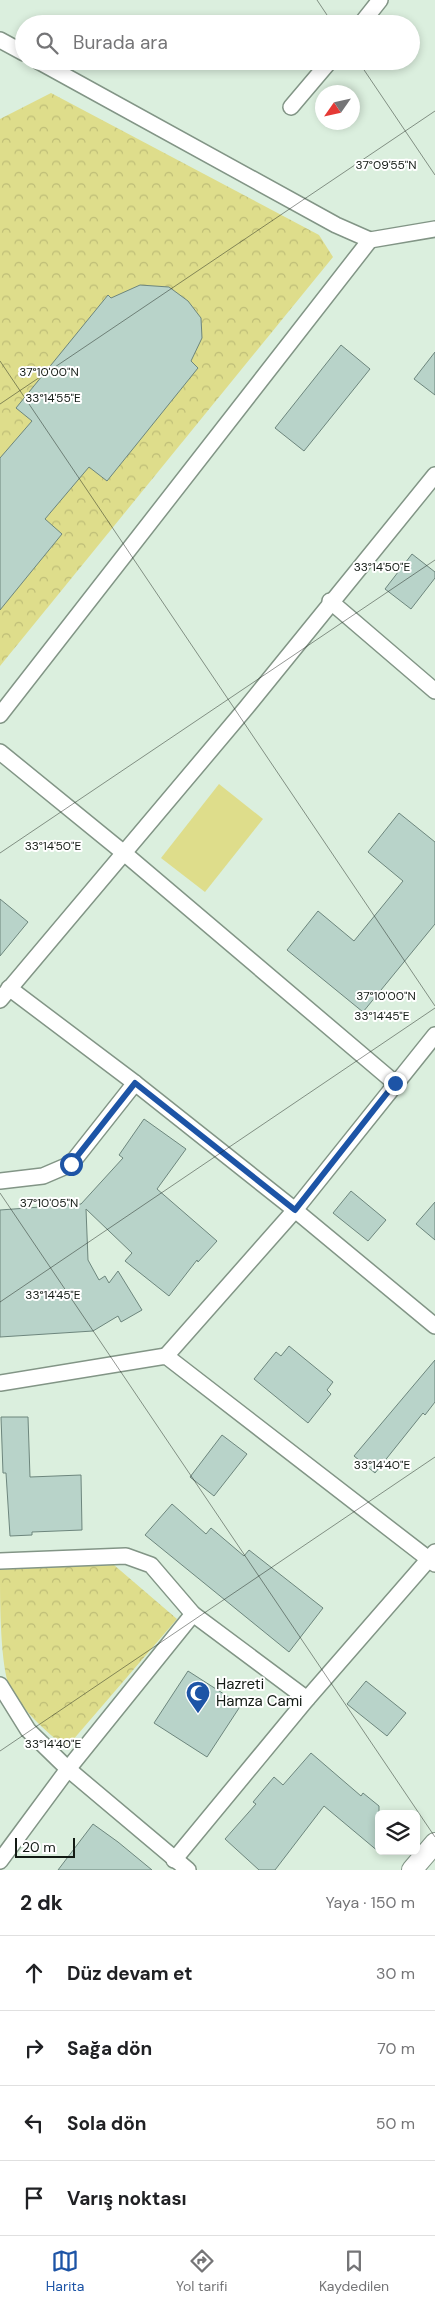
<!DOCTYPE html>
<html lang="tr">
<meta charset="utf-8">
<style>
body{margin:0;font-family:"DM Sans",sans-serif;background:#f6f6f6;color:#202124}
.controls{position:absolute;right:15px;bottom:15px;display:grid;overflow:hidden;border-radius:8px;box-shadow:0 2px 8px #0003}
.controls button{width:45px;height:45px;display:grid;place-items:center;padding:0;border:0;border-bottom:1px solid #e0e0e0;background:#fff;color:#202124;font:25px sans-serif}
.compass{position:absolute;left:315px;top:85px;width:45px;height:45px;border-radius:50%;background:#fff;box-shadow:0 2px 8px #0003;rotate:236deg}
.scale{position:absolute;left:15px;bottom:12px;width:60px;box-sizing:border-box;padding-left:5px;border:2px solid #131a14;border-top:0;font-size:14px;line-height:18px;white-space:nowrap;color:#131a14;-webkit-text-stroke:4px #fff;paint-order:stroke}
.stop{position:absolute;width:15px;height:15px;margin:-11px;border:4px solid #1d54a6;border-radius:50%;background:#fff}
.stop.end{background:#1d54a6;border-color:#fff;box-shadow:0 1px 5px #0008}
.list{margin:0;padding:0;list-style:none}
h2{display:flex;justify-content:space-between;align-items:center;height:65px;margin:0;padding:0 20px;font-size:21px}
h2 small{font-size:16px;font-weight:400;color:#757577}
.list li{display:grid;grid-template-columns:32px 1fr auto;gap:15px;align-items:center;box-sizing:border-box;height:75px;padding:0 20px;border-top:1px solid #e0e0e0}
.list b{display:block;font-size:19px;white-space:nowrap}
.list em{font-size:16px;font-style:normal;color:#757577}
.icon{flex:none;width:28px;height:28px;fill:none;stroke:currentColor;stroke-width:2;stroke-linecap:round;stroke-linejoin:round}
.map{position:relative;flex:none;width:435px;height:1870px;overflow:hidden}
.search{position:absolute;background:#fff;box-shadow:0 2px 8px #0003;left:15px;right:15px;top:15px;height:55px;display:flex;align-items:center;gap:12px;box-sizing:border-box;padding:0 18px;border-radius:28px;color:#757577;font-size:19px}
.sheet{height:365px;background:#fff}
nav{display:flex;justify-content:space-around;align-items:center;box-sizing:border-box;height:70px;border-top:1px solid #e0e0e0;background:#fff;font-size:14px;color:#757577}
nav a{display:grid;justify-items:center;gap:2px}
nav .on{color:#1d54a6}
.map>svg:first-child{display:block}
</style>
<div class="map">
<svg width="435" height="1870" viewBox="0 0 435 1870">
<defs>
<pattern id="park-crowns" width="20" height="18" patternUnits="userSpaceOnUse" patternTransform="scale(1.25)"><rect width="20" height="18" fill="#dedd8b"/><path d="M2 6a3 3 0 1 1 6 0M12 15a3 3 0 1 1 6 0" fill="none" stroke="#bebd77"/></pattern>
</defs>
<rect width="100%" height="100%" fill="#dbefde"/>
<!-- park -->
<g fill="url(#park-crowns)">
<path d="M51,93l268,142 14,22 -333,409v-547z"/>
<path d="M114,1565l63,54 -111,129c-22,-19 -45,-38 -58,-65 -8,-27 -8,-85 -8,-115z"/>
</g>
<!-- pitch -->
<path fill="#dedd8b" d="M219,784l44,35 -58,73 -44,-34z"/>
<!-- building -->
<g fill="#b8d3c9" stroke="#6d867d">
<path d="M140,285l29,2 19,14 13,17 1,20 -11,23 7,7 -91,113 -18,-14 -44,52 17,15 -62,76v-152l32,-37 -16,-13 92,-113 3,3z"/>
<path d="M341,345l29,24 -66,82 -29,-23z"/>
<path d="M435,352v43l-21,-16z"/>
<path d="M412,554l23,18v6l-24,31 -26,-20z"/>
<path d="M399,813l36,29v82l-72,88 -76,-62 31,-39 36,30 49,-60 -35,-29z"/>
<path d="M0,899l28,23 -28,34z"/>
<path d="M144,1119l42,30 -29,40 60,52 -19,21 -1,-2 -28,36 -44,-35 7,-8 -46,-44 2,51 11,20 6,-4 4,7 9,-12 24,39 -21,12 -3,-6 -25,15 -93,6v-127l81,-6 42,-46 -4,-3z"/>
<path d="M351,1191l35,29 -18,21 -35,-28z"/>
<path d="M435,1202v38l-19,-16z"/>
<path d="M289,1346l44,36 -6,8 4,4 -23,29 -54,-44 22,-27 5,4z"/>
<path d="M435,1360v42l-10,13 -2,-2 -48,60 -21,-17z"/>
<path d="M1,1417h27l2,60 51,-2 1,55 -50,2v3l-22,1 -4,-63h-3z"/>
<path d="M222,1435l25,19 -33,42 -24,-19z"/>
<path d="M172,1504l34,30 5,-6 33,28 5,-6 74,58 -34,44 -144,-117z"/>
<path d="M188,1671l53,34 -34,52 -53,-34z"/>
<path d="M366,1681l40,32 -19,23 -40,-32z"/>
<path d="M311,1753l50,43 2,-3 16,13v46l-55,-46 -49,64h-16l-34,-31 31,-35 -3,-2 21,-25 9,8z"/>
<path d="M93,1824l25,18 34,28h-94z"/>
</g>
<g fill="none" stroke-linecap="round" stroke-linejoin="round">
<defs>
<g id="minor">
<path d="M361,24l19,-24"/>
<path d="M0,40l24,13"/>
<path d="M38,61l298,164 34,15 65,-11"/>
<path d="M291,107l39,-46"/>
<path d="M330,601l105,90"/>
<path d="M0,715l370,-475"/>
<path d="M0,752l124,101 271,230"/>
<path d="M9,988l126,95"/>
<path d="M0,1000l246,-292 189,-233"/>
<path d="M0,1181l43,-5 28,-12 64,-81 160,127 140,116"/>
<path d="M166,1356l129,-146 140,-175"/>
<path d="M0,1383l166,-27 269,208"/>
<path d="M0,1561l126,-5 25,9 42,49 114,85"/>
<path d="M0,1685l28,45 40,39 120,101"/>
<path d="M174,1860l133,-161 128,-147"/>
<path d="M0,1861l68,-92 125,-155"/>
</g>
<path id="tertiary" d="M412,1870l23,-27"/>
</defs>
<!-- minor casing -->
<use href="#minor" stroke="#829586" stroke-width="18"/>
<!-- tertiary casing -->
<use href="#tertiary" stroke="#829586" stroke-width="22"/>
<!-- minor -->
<use href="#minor" stroke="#fff" stroke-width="15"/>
<!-- tertiary -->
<use href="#tertiary" stroke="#fff" stroke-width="20"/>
</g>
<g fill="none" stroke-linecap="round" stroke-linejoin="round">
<!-- route -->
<path stroke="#1d54a6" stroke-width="6" d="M71,1164l64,-81 160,127 100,-127"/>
</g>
<!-- ticks -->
<path fill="none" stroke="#131a14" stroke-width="1" stroke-opacity="0.45" d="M317,0l16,24M358,61l77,114M0,361l435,645M0,404l435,-293M0,853l435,-293M0,1193l435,644M0,1302l435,-294M0,1751l435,-294"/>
<!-- icons -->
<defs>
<symbol id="mosque-pin" viewBox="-11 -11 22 30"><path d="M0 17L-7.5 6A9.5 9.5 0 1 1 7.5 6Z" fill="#1d54a6" stroke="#fff"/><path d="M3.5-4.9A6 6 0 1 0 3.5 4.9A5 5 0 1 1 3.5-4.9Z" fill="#fff"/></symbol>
</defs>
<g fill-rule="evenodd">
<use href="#mosque-pin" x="184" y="1679" width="28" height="38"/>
</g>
<g text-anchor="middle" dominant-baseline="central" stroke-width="4" stroke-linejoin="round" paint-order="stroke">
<!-- poi labels -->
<g font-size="15" fill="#131a14" stroke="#fff" text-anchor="start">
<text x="216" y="1684">Hazreti<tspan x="216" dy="17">Hamza Cami</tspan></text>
</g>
</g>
<g font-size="12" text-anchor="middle" fill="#131a14" stroke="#fff" stroke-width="4" stroke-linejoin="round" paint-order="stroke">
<text x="386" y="169">37°09'55"N</text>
<text x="49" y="376">37°10'00"N</text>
<text x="53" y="402">33°14'55"E</text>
<text x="382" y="571">33°14'50"E</text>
<text x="53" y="850">33°14'50"E</text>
<text x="386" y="1000">37°10'00"N</text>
<text x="382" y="1020">33°14'45"E</text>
<text x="49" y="1207">37°10'05"N</text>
<text x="53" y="1299">33°14'45"E</text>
<text x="382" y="1469">33°14'40"E</text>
<text x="53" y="1748">33°14'40"E</text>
</g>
</svg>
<div class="controls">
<button><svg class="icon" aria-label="layers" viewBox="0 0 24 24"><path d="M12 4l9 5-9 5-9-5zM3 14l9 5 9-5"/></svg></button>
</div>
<svg class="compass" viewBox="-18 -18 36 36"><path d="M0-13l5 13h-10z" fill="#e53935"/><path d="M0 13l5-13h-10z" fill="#757577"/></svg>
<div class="scale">20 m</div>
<div class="stop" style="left:71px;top:1164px"></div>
<div class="stop end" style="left:395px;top:1083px"></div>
<div class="search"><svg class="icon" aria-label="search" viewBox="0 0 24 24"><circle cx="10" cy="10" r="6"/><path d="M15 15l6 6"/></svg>Burada ara</div>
</div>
<section class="sheet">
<h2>2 dk<small>Yaya · 150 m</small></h2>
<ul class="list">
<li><svg class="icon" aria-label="ahead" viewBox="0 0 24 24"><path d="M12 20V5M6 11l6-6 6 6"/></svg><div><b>Düz devam et</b></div><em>30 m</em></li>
<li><svg class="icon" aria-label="right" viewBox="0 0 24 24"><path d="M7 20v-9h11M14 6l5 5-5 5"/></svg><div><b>Sağa dön</b></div><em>70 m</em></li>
<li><svg class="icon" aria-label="left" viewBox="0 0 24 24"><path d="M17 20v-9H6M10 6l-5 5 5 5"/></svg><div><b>Sola dön</b></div><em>50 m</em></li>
<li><svg class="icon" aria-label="arrive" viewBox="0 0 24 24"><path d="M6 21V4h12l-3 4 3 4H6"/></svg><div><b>Varış noktası</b></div></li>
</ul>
</section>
<nav>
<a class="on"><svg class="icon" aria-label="map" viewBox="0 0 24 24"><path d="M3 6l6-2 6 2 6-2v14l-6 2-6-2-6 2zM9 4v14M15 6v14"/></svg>Harita</a>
<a><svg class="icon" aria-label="directions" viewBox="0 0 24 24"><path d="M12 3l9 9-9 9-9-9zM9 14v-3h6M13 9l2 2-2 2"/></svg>Yol tarifi</a>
<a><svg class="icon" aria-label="saved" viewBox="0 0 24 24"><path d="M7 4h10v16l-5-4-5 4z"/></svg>Kaydedilen</a>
</nav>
